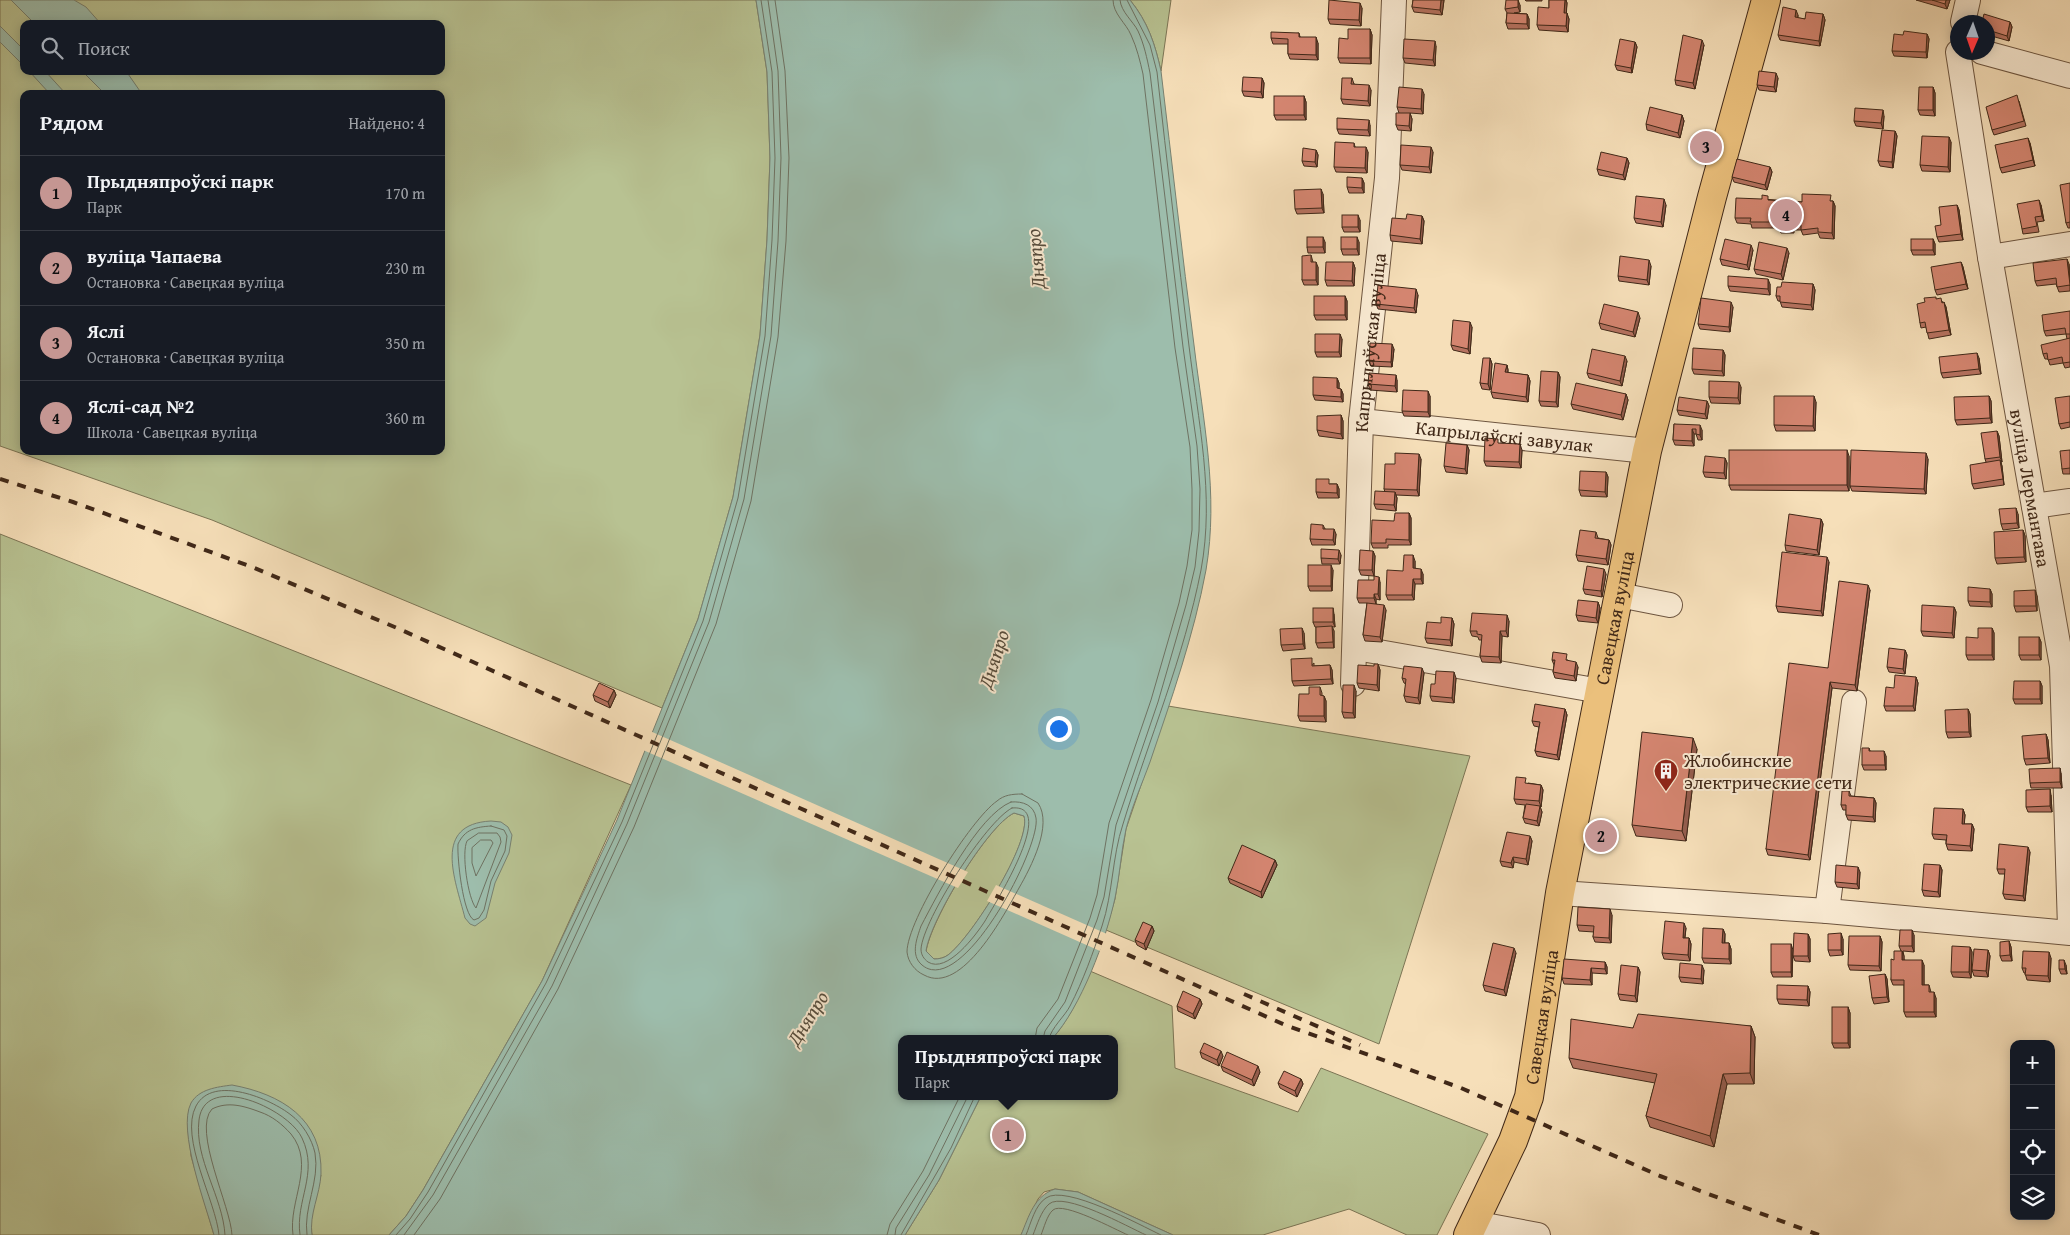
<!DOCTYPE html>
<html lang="ru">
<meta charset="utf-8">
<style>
body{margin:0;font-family:"Gentium Book Plus",serif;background:#20242c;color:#f1f3f6}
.controls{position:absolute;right:15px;bottom:15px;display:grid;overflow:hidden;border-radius:10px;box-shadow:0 2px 12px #0003}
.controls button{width:45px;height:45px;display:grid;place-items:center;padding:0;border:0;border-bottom:1px solid #363941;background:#171b24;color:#f1f3f6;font:25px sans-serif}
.compass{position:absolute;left:1950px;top:15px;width:45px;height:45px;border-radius:50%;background:#171b24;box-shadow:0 2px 12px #0003;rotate:182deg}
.you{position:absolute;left:1058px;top:728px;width:18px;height:18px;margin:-12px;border:4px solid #fff;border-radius:50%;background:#1a73e8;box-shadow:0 0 0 8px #1a73e833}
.badge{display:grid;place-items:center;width:32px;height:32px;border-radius:50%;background:#c59692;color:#111;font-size:16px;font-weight:700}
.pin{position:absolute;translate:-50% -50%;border:2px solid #fff;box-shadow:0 1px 5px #0006}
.popup{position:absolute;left:898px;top:1035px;width:220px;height:65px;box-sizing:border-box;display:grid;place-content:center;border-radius:10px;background:#171b24;filter:drop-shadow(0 1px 4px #0005);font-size:16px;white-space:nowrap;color:#9ea1a6}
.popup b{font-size:19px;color:#f1f3f6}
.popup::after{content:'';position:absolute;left:50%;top:100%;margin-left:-10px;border:10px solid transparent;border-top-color:#171b24}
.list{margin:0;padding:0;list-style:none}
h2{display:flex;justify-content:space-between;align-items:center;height:65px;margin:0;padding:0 20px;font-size:21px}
h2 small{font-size:16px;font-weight:400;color:#9ea1a6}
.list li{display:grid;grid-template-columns:32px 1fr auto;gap:15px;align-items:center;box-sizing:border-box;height:75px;padding:0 20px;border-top:1px solid #363941}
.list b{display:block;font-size:19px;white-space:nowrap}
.list p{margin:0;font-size:16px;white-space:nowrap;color:#9ea1a6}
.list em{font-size:16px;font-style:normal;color:#9ea1a6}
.icon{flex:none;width:28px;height:28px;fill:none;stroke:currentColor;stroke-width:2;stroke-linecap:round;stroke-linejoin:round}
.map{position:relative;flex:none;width:2070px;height:1235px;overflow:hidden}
.search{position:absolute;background:#171b24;box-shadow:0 2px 12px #0003;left:20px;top:20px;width:425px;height:55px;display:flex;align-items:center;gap:12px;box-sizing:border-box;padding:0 18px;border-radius:10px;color:#9ea1a6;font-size:19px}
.panel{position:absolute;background:#171b24;box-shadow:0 2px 12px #0003;left:20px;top:90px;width:425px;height:365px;border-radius:10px}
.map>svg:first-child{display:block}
</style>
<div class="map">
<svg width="2070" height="1235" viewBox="0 0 2070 1235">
<rect width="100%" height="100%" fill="#f6dfb9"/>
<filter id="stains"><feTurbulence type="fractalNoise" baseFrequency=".004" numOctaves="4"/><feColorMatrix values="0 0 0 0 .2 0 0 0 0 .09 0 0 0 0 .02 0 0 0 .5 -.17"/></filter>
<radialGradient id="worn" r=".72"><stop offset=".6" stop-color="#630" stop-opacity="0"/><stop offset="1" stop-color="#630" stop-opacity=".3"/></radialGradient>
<!-- green -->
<g fill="#b8c292" stroke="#7c7555" fill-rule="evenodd">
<path d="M0,0h756l11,72 3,86 -3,82 -7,95 -27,162 -35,122 -36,89 -450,-188 -212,-74zM24,24h417v47h-417zM24,94h417v357h-417z"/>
<path d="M1130,0h41l-10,71c-6,-27 -13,-49 -31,-71z"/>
<path d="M0,534l631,251 -89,196 -119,209 -17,26 -17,19h-77l-2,-12 11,-48 -133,-55 3,36 23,79h-214z"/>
<path d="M1168,706l302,50 -91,288 -273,-114 9,-31 11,-70z"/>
<path d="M1014,813l10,3c8,27 -53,122 -76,139 -4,3 -9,4 -14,4l-8,-7c4,-31 61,-126 88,-139z"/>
<path d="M1090,971l82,35 3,62 123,44 23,-44 167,66 -51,101h-30l-58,-26 -86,26h-90l-95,-43 -23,-3 -11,3 -6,7 -17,36h-116l34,-55 42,-84h133v-57h-62c18,-21 28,-43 38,-68z"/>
</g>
<!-- water -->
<g fill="#9dbdac" stroke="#788171" fill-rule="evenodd">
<path d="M11,0h63l12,7 15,17h-66z"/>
<path d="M756,0h374c18,22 25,44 31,71 11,91 21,183 33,274 9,75 25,149 12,225 -12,65 -35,130 -56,192 -8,22 -18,44 -24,67 -5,22 -6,46 -11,69 -9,42 -34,109 -63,141h-150v57h79l-42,84 -34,55h-516l17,-19 17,-26 119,-209 75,-161 81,-201 35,-122 27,-162 7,-95 3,-82 -3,-86zM1014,813l10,3c8,26 -53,122 -76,139 -4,3 -9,4 -14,4l-8,-8c4,-30 61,-125 88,-138z"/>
<path d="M0,26l24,24v16l-24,-24z"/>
<path d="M29,71h16l21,23h-16z"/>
<path d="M82,71h44l16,23h-37z"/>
<path d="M491,821l10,1 7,5 4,8 -3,18 -14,30 -9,35 -11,8 -5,-2 -5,-6c-10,-39 -33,-94 26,-97z"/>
<path d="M232,1085c49,9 91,34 89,89 -1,21 -12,40 -9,61h-98c-8,-29 -37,-105 -23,-132 8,-14 26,-16 41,-18z"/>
<path d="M1055,1189l23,3 95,43h-152c8,-19 13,-39 34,-46z"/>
</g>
<!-- pier -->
<g fill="#f6dfb9">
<path d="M650,731l318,141 -10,16 -315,-138z"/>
<path d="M996,885l111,49 -7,17 -113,-50z"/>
</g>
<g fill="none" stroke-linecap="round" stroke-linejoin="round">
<!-- shore -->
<g stroke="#6e7262" stroke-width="1">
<path d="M1022,794l16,9c15,22 -7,64 -19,85 -14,25 -57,108 -95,87 -9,-4 -16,-13 -17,-23 0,-32 64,-133 90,-151 7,-6 15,-7 25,-7z"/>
<path d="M1011,802c12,-1 23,3 25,16 5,29 -74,181 -114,147 -12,-10 -5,-27 -1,-39 17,-32 57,-111 90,-124z"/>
<path d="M1012,808c47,-5 -18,97 -27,113 -9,14 -38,53 -57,41 -4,-3 -7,-7 -7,-13 2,-29 65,-128 91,-141z"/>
<path d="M491,826l13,4 3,6 -2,15 -14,30 -7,29 -5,8 -5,2c-11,-5 -17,-62 -16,-76 7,-15 18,-17 33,-18z"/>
<path d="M479,833h18l3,4 1,5 -25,66c-8,-9 -15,-56 -9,-67z"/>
<path d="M481,840h10l2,3 -17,33 -4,-13v-15z"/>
<path d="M1035,1039l2,-11 21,-29 32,-81 7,-23 12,-72 42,-123 28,-97 8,-37 5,-36v-41l-2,-42 -15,-99 -32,-274c-3,-13 -6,-26 -12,-39 -5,-12 -18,-21 -18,-35"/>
<path d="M1043,1039l2,-8 20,-29 32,-82 7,-23 12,-72 42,-123 28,-97 9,-38 4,-36 1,-42 -3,-43 -14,-99 -33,-274c-3,-15 -6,-29 -12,-42 -5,-10 -17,-19 -18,-31"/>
<path d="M1049,1039c2,-11 16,-23 21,-33 13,-25 23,-53 32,-80 11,-33 10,-69 21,-102 26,-85 61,-167 78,-254 14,-75 -3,-150 -12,-224 -11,-91 -22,-183 -32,-274l-7,-27 -23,-45"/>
<path d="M219,1235c-3,-34 -40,-97 -23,-129 17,-32 75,-7 95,9 11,8 21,24 24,38 5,28 -12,55 -8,82"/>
<path d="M225,1235c-2,-38 -31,-76 -26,-115 6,-49 90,-11 103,18 17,36 -7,62 -2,97"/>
<path d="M232,1235c-1,-28 -40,-105 -20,-126 16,-8 32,-3 48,3 12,4 22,12 31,22 25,31 -3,67 2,101"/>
<path d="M396,1235l14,-16 18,-27 118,-209 76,-161 81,-201 35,-123 27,-162 7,-96 3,-82 -3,-86 -11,-72"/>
<path d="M404,1235l29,-40 119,-209 75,-162 82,-202 35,-123 27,-163 7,-95 3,-83 -3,-87 -10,-71"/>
<path d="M414,1235l26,-36 118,-210 76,-162 82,-203 35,-123 27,-164 8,-96 3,-83 -4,-87 -10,-71"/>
<path d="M887,1235l3,-11 33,-53 37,-75"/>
<path d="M895,1235l1,-7 33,-53 39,-79"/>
<path d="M901,1235l50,-87 24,-52"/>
<path d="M1026,1235c5,-12 9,-30 20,-37 19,-14 94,27 115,37"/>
<path d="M1033,1235c4,-10 8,-24 16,-31 15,-13 79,23 97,31"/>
<path d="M1041,1235c3,-7 6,-20 12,-25 10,-9 63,20 75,25"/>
</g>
<defs>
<g id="minor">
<path d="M1963,22l5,-22"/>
<path id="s1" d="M1958,52l32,205 72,409 8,262"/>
<path d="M1982,52l88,24"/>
<path d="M1990,257l80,-13"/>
<path id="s2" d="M1361,421l286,30"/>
<path d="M2034,506l36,-5"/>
<path d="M1619,595l51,10"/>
<path d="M1356,648l244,43"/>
<path id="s3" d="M1353,684l8,-263 26,-243 7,-178"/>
<path d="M1560,893l267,18 243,22"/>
<path d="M1827,911l27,-209"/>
<path d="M1474,1223l64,12"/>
</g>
<g id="major">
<path id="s4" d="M1468,1235l45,-94 16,-44 31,-204 87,-442 65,-254 54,-197"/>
</g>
</defs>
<!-- minor casing -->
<use href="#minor" stroke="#6e5640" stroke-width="26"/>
<!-- major casing -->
<use href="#major" stroke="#402818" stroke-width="30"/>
<!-- minor -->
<use href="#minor" stroke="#f9ead2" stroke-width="24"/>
<!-- major -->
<use href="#major" stroke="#ebc07c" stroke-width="28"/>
<!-- rail -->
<g stroke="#402818" stroke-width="4" stroke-dasharray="9 9" stroke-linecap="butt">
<path d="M0,479l73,23 179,65 145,61 888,397 176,63 199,88 159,59"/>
<path d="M1244,994l116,51"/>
</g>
</g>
<!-- wall -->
<g fill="#b67260" stroke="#402818">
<path d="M1413,0h31l-2,15 -28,-3 -2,-5z"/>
<path d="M1525,0h17v1h-16z"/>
<path d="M1549,0h17l1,3 -1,10 3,6 -1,13 -29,-2 -2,-5 12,-17z"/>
<path d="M1916,0h34l-3,9z"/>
<path d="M1520,5v7l-6,1 13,1 2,5v10h-21l-2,-6 1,-10 -2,-4z"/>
<path d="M1362,8l-1,18 -31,-2 -2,-5z"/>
<path d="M1823,14l2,6 -5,26 -40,-6 -2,-5 20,-20v3l7,1z"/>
<path d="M1988,22h22l2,5 -3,14 -21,-6z"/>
<path d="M1370,29l2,6 -1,29 -31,-1 -2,-5 10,-19z"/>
<path d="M1299,33l1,4 18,6v17l-28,-1 -2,-5v-10h-15l-2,-6z"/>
<path d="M1927,34l2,5 -2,19 -33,-2 -2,-5z"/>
<path d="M1635,42l2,5 -5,26 -15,-3 -2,-5z"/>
<path d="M1704,45l-9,44 -19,-4 -1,-5z"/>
<path d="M1436,46l-1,20 -30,-3 -2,-5z"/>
<path d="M1262,78l2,5 -1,15 -19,-2 -2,-5z"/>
<path d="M1352,78l2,6 17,6 -1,16 -27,-2 -2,-5z"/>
<path d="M1778,78l-2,14 -17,-2 -2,-5z"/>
<path d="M1933,87l2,6v23l-15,-1 -2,-5z"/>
<path d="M1424,94l-1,20 -13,-1 2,6 -1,12 -13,-1 -2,-5 3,-12 -2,-6z"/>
<path d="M1304,96l2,6v18h-30l-2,-5z"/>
<path d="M2019,101l7,25 -32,9 -2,-5z"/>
<path d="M1682,115l2,6 -4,17 -33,-8 -1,-6z"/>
<path d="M1884,116l-1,13 -27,-3 -2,-5z"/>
<path d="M1370,125v11l-31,-2 -2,-5z"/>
<path d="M1895,131l2,5 -4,32 -13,-2 -2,-5z"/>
<path d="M1951,142l-1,30 -28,-1 -2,-6z"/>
<path d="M1354,143l1,4 13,5 -1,21 -31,-1 -2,-5z"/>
<path d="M2030,143l5,23 -33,7 -2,-5z"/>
<path d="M1316,150l2,5 -1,12 -13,-1 -2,-5z"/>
<path d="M1433,152l-2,21 -29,-3 -2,-5z"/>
<path d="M1627,158l2,5 -4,17 -26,-5 -2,-6z"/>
<path d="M1770,167l2,5 -5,18 -33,-8 -2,-5z"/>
<path d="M1362,178l2,5v10h-15l-2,-6z"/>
<path d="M2070,183v45h-2l-2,-5z"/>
<path d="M1323,194l1,19 -27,1 -2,-5z"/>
<path d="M1762,199l40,3 31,-1 2,5 -1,33 -14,-1 -2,-5 -15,2 -2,-5h-7v3h-13l-2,-5h-27l-1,-4 -14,-1 -2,-5z"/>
<path d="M1666,205l-3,22 -27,-4 -2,-5z"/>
<path d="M1957,205l2,5 4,30 -24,2 -2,-5z"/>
<path d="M2041,205l3,16 -7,1 2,10 -16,2 -1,-5z"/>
<path d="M1422,216l2,5 -2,23 -31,-3 -1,-6 16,-16z"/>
<path d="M1360,220v12h-16l-2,-5z"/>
<path d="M1933,239l2,5v11h-22l-2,-5z"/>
<path d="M1325,242v11h-17l-1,-6z"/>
<path d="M1359,242v13h-16l-2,-6z"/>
<path d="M1753,250l-4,20 -27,-5 -2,-6z"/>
<path d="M1789,253l-6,27 -27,-6 -2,-5z"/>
<path d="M1311,255l2,7 5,5v18h-14l-2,-5z"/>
<path d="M1353,262l2,6 -1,18h-27l-2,-6z"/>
<path d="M1961,262l2,5 5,22 -31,6 -2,-5z"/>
<path d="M2069,264l1,10v17l-11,1 -3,-8 -19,2 -2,-5z"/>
<path d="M1651,266l-2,19 -30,-4 -1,-5z"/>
<path d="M1770,284v11l-40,-4 -2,-5z"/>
<path d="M1813,284l2,6 -2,20 -31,-3 -2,-6h-2l-2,-5 5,-9z"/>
<path d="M1418,295l-2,18 -38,-4 -2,-5z"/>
<path d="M1345,296l2,5v19h-31l-2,-5z"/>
<path d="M1937,299l6,3 3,5 5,28 -22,4 -3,-12 -5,1 -1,-5 5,-21z"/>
<path d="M1733,307l-3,25 -30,-3 -2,-5z"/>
<path d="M2070,311v56l-5,1 -2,-5 -13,2 -2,-6h-3l-2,-5 24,-15 -1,-5 -20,2 -2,-5z"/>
<path d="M1640,318l-5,19 -34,-8 -2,-6z"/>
<path d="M1472,327l-2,27 -17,-4 -2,-5z"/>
<path d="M1342,339l-1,18h-24l-2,-5z"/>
<path d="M1394,349l-2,18 -21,-1 -2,-5z"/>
<path d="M1723,350l2,5 -1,21 -30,-2 -2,-5z"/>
<path d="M1490,358l2,6 -2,26 -8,-1 -2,-6z"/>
<path d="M1979,358l2,16 -38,4 -2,-5z"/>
<path d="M1627,361l-5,25 -33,-8 -2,-5z"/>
<path d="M1507,365l1,5v3l20,2 2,6 -2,21 -35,-4 -2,-6z"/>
<path d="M1558,372l2,5 -2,30 -17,-1 -2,-5z"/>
<path d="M1337,378l2,5v6h2l2,5v8l-28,-2 -2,-5z"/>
<path d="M1397,380v12l-27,-2 -2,-6z"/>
<path d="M1741,387l-1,17 -29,-1 -2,-6z"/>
<path d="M1626,394l2,6 -5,20 -50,-11 -2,-5z"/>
<path d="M1430,396v21l-26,-1 -2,-5z"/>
<path d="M1989,396l2,5 1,22 -35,2 -2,-5z"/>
<path d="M2070,396v31l-9,2 -2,-5z"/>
<path d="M1707,401l2,5 -2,13 -28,-4 -2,-5z"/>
<path d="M1816,402l-1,29h-39l-2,-6z"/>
<path d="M1341,415l2,6v18l-24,-3 -2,-6z"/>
<path d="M1674,424l28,6v10h-4l-2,-6h-2v12l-19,-1 -2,-5z"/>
<path d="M1997,431l2,5 3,26h-1l1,4 2,19 -30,4 -2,-5 14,-22 -1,-3z"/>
<path d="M1500,443l22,7 -1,18 -35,-2 -2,-5z"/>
<path d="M1467,445l2,5 -2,24 -21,-2 -2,-6z"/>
<path d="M2070,450v24h-7l-1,-5z"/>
<path d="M1849,456v35l-118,-1 -2,-5z"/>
<path d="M1725,458l2,5 -1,16 -21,-2 -2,-5z"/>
<path d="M1421,459l-2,37 -23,-1 1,3 -1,13 -20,-2 -2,-5 11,-12 -1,-3 11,-25z"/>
<path d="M1928,459l-2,35 -74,-3 -2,-5z"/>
<path d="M1606,472l2,5 -1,20 -26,-1 -2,-6z"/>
<path d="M1330,484h7l2,5v9h-21l-2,-6z"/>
<path d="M1409,513l2,5v27h-23v3h-15l-2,-5 23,-22z"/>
<path d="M2018,514l1,14 -16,2 -2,-6z"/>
<path d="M1821,519l2,5 -4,31 -33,-4 -1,-6z"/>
<path d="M1323,525l2,4 11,5 -1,11h-23l-2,-6z"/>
<path d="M2023,530l2,6 1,26 -29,2 -2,-6z"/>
<path d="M1596,532l2,6 11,2 2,5 -3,20 -30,-4 -2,-6z"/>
<path d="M1373,551l2,5 -1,20 -13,-1 -2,-5z"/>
<path d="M1341,555l-1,9h-18l-1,-6z"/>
<path d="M1415,561v7l8,6v10h-8l-1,16h-26l-2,-5 17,-24z"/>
<path d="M1829,562l-6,54 -45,-4 -2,-6z"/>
<path d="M1333,570l-1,21h-22l-2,-5z"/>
<path d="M1606,574l-4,23 -17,-3 -2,-5z"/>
<path d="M1380,582v18l-4,-1v5l10,6 -4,32 -17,-1 -2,-6 4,-32h-8l-2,-5z"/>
<path d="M1990,589l2,5v13l-22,-1 -2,-5z"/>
<path d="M1870,590l-13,101 -25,-3 -22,172 -42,-5 -2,-6 62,-181z"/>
<path d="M2037,596v15l-21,1 -2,-6z"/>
<path d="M1598,602l2,6 -2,15 -20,-2 -2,-6z"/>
<path d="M1954,607l2,5 -2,26 -31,-2 -2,-5z"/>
<path d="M1334,614l1,13h-3l2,4v17h-16l-2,-5v-16h-1l-2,-5z"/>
<path d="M1452,618l2,6 -2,22 -25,-3 -2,-5 16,-15z"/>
<path d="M1509,621l-1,16 -6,-1 -1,27 -19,-1 -2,-6 2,-16h-3l-1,-3 -6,-1 -2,-5z"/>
<path d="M1992,628l2,5v27h-26l-2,-5z"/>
<path d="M1304,633l1,16 -22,2 -2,-6z"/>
<path d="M2039,637l2,5v18h-20l-2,-5z"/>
<path d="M1905,650l2,5 -2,19 -16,-2 -2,-5z"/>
<path d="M1552,660h16v1l10,6 -2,14 -21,-3 -2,-6 1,-7z"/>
<path d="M1314,663v3l16,-1 2,5 1,14 -39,2 -2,-5z"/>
<path d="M1378,664l2,6 -1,21 -20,-3 -2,-5 17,-17z"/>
<path d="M1424,673l-4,31 -14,-2 -2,-6 2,-12 -2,-1 -2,-5z"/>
<path d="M1916,677l2,6 -3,28h-29l-2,-5 10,-18z"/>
<path d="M1456,678l-2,25 -22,-2 -2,-5z"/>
<path d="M2040,681l2,5v18h-27l-2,-5z"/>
<path d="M1320,687l2,6v3h2l2,5v21l-26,-1 -2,-5 11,-22z"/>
<path d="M614,690l2,5 -6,13 -15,-7 -2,-6z"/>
<path d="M1356,691l-1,27h-11l-2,-6z"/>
<path d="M1565,709l2,6 -8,45 -22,-4 -2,-5 4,-24 -5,-1 -2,-5z"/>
<path d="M1968,709l2,5 1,23 -23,1 -2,-6z"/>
<path d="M2046,734l2,6 2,23 -24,2 -2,-6z"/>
<path d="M1869,748l1,3 16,5v14h-22l-2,-5z"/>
<path d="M1697,749l-11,92 -50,-5 -4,-11z"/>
<path d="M2061,773l1,15h-31l-1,-5z"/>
<path d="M1528,783l13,2 2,5 -2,17h-1l2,5 -3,14 -14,-3 -2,-5 2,-13 -9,-1 -2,-5z"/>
<path d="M1849,791l2,5 23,2 2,5 -1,19 -27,-2 -2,-5v-5h-3l-2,-5z"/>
<path d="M2051,795l1,17h-24l-2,-5z"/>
<path d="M1963,809l2,6 -1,9h8l2,5 -2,22 -24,-1 -2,-6v-4l-12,-1 -2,-5z"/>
<path d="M1530,836l2,5 -4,24 -14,-3 -1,6 -11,-2 -2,-5z"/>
<path d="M2030,852l-5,49 -20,-2 -2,-5 2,-20h-6l-2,-5z"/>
<path d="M1275,860l2,5 -15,33 -32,-15 -2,-5z"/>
<path d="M1940,865l2,5 -2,27 -16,-1 -2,-6z"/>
<path d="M1860,872l-1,17 -22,-2 -2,-5z"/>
<path d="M1612,915l-1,28 -16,-1 -2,-5 1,-5 -15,-1 -2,-6z"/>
<path d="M1152,926l2,5 -8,19 -9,-5 -2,-5z"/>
<path d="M1686,928l-1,10h4l2,6 -1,17 -26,-2 -2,-6z"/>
<path d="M1723,929l2,5v9h4l2,6v15l-27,-1 -2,-5z"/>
<path d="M1808,934l2,5v23l-15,-1 -2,-5z"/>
<path d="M1914,935v17l-11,-1 1,5v4l20,5v20h5l2,7 5,6v19h-30l-2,-5v-27h-11l-2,-5 3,-20 7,-9 -2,-5z"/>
<path d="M1880,936l2,6 -1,29 -31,-1 -2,-5z"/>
<path d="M1843,939v16l-13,1 -2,-6z"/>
<path d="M2009,941l2,6 1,14h-10l-2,-5z"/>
<path d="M1970,947l2,5 -1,26 -18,-1 -2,-5z"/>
<path d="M1793,950l-1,27h-19l-2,-5z"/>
<path d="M1988,950l2,6 -2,21 -14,-1 -2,-6z"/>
<path d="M1516,953l-10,43 -21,-5 -2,-6z"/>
<path d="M2051,958l-1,24 -23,-2 -2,-7h-1l-2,-5z"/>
<path d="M1605,962l2,5v7l-15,-1v12l-28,-1 -2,-6z"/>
<path d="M2066,965l1,9h-6l-2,-5z"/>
<path d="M1638,967l2,5 -3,30 -17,-2 -2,-6z"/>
<path d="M1704,970l-1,14 -22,-2 -2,-5z"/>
<path d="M1885,974l2,5 2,23 -15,2 -2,-6z"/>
<path d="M1808,986l2,6 -1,14 -30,-2 -2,-5z"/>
<path d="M1200,999l2,5 -7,15 -17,-8 -1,-5z"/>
<path d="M1848,1007l2,6v35h-16l-2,-5z"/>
<path d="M1751,1026l4,11 -1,47h-27l-13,63 -64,-20 -4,-11 9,-33 -82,-15 -4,-10 64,-30z"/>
<path d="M1200,1052l23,4 -4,10 -17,-8z"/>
<path d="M1221,1066l39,6 -6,14 -31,-15z"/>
<path d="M1301,1079l2,5 -6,13 -17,-9 -2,-5z"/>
</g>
<!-- shaded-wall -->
<g fill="#945d4e" stroke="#402818">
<path d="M1441,0h3l-2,15 -2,-5z"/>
<path d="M1518,0l2,5v7l-2,-5z"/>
<path d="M1565,0h1l1,3 -1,16 -2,-6z"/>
<path d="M1946,0h4l-3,9 -2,-5z"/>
<path d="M1360,3l2,5 -1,18 -2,-6z"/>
<path d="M1796,10l2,5 -1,8 -2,-6z"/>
<path d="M1567,13l2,6 -1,13 -2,-6z"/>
<path d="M1527,14l2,5v10l-2,-5z"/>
<path d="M1823,14l2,6 -5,26 -1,-5z"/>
<path d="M2010,22l2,5 -3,14 -2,-5z"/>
<path d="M1370,29l2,6 -1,29 -1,-6z"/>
<path d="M1927,34l2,5 -2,19 -1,-6z"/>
<path d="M1316,37l2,6v17l-2,-5z"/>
<path d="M1702,40l2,5 -9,44 -2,-6z"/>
<path d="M1435,41l1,5 -1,20 -2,-6z"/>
<path d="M1635,42l2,5 -5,26 -1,-5z"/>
<path d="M1776,73l2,5 -2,14 -2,-5z"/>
<path d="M1262,78l2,5 -1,15 -2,-6z"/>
<path d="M1369,85l2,5 -1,16 -2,-5z"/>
<path d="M1933,87l2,6v23l-2,-6z"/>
<path d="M1422,89l2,5 -1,20 -2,-5z"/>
<path d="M1304,96l2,6v18l-2,-5z"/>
<path d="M1883,110l1,6 -1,13 -2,-6z"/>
<path d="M1410,113l2,6 -1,12 -2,-5z"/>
<path d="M1682,115l2,6 -4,17 -2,-5z"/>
<path d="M1369,120l1,5v11l-2,-6z"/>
<path d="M1895,131l2,5 -4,32 -1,-6z"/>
<path d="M1949,137l2,5 -1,30 -2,-5z"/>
<path d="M2028,138l2,5 5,23 -2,-6z"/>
<path d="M1366,147l2,5 -1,21 -2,-5z"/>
<path d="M1431,147l2,5 -2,21 -2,-6z"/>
<path d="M1316,150l2,5 -1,12 -2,-5z"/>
<path d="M1627,158l2,5 -4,17 -2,-5z"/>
<path d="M1770,167l2,5 -5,18 -2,-5z"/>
<path d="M1362,178l2,5v10l-2,-5z"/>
<path d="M1321,189l2,5 1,19 -2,-5z"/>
<path d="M1664,199l2,6 -3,22 -2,-5z"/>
<path d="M2039,200l2,5 3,16 -2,-5z"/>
<path d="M1833,201l2,5 -1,33 -2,-6z"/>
<path d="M1957,205l2,5 4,30 -2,-6z"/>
<path d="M1358,215l2,5v12l-2,-5z"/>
<path d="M1422,216l2,5 -2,23 -2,-5z"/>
<path d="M1323,237l2,5v11l-2,-6z"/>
<path d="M1357,237l2,5v13l-2,-6z"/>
<path d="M1933,239l2,5v11l-2,-5z"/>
<path d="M1751,245l2,5 -4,20 -2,-5z"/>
<path d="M1787,248l2,5 -6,27 -2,-6z"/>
<path d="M2067,259l2,5 1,22z"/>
<path d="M1649,260l2,6 -2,19 -2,-5z"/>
<path d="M1316,262l2,5v18l-2,-5z"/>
<path d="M1353,262l2,6 -1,18 -2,-5z"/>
<path d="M1961,262l2,5 5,22 -2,-5z"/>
<path d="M1768,279l2,5v11l-2,-6z"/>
<path d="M1813,284l2,6 -2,20 -2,-5z"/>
<path d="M1416,289l2,6 -2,18 -2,-5z"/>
<path d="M1345,296l2,5v19l-2,-5z"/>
<path d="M1731,302l2,5 -3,25 -1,-5z"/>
<path d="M1944,302l2,5 5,28 -2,-5z"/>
<path d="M1638,312l2,6 -5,19 -2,-5z"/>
<path d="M1470,322l2,5 -2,27 -2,-5z"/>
<path d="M1340,334l2,5 -1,18 -2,-5z"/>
<path d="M1392,344l2,5 -2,18 -1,-5z"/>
<path d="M1723,350l2,5 -1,21 -2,-5z"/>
<path d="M1977,353l2,5 2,16 -2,-5z"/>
<path d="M1625,356l2,5 -5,25 -2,-5z"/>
<path d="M1490,358l2,6 -2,26 -2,-6z"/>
<path d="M1507,365l1,5 -1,8 -2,-6z"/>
<path d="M1558,372l2,5 -2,30 -2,-5z"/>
<path d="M1396,375l1,5v12l-2,-6z"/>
<path d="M1528,375l2,6 -2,21 -2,-5z"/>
<path d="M1337,378l2,5v11l-2,-6z"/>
<path d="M1739,382l2,5 -1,17 -2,-6z"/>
<path d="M1341,389l2,5v8l-2,-5z"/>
<path d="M1428,391l2,5v21l-2,-5z"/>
<path d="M1626,394l2,6 -5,20 -2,-5z"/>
<path d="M1814,396l2,6 -1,29 -2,-5z"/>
<path d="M1989,396l2,5 1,22 -2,-5z"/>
<path d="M1707,401l2,5 -2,13 -2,-5z"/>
<path d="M1341,415l2,6v18l-2,-5z"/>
<path d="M1700,425l2,5v10l-2,-5z"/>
<path d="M1692,429l2,5v12l-2,-5z"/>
<path d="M1997,431l2,5 3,26 -2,-5z"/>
<path d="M1520,444l2,6 -1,18 -2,-6z"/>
<path d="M1467,445l2,5 -2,24 -2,-5z"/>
<path d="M1847,450l2,6v35l-2,-6z"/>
<path d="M1926,453l2,6 -2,35 -2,-5z"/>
<path d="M1419,454l2,5 -2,37 -2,-6z"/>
<path d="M1725,458l2,5 -1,16 -2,-6z"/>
<path d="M2000,460l2,6 2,19 -1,-6z"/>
<path d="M1606,472l2,5 -1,20 -2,-5z"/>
<path d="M1337,484l2,5v9l-2,-5z"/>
<path d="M1395,492l2,6 -1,13 -2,-6z"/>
<path d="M2016,508l2,6 1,14 -2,-5z"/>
<path d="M1409,513l2,5v27l-2,-5z"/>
<path d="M1821,519l2,5 -4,31 -2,-5z"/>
<path d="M1334,529l2,5 -1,11 -2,-5z"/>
<path d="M2023,530l2,6 1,26 -2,-5z"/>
<path d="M1609,540l2,5 -3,20 -2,-6z"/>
<path d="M1339,550l2,5 -1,9 -2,-5z"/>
<path d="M1373,551l2,5 -1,20 -2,-6z"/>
<path d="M1413,555l2,6v13l-2,-6z"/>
<path d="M1827,557l2,5 -6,54 -2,-5z"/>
<path d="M1331,565l2,5 -1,21 -1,-5z"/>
<path d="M1421,569l2,5v10l-2,-5z"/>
<path d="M1604,569l2,5 -4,23 -1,-6z"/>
<path d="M1379,577l1,5v18l-2,-6z"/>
<path d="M1413,579l2,5 -1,16 -2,-5z"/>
<path d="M1868,585l2,5 -13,101 -2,-6z"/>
<path d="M1990,589l2,5v13l-2,-5z"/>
<path d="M2035,590l2,6v15l-1,-5z"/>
<path d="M1374,594l2,5v5l-2,-6z"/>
<path d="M1598,602l2,6 -2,15 -2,-5z"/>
<path d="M1384,605l2,5 -4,32 -2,-5z"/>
<path d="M1954,607l2,5 -2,26 -2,-5z"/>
<path d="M1333,608l1,6 1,13 -2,-5z"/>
<path d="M1507,615l2,6 -1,16 -2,-6z"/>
<path d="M1452,618l2,6 -2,22 -2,-6z"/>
<path d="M1332,626l2,5v17l-1,-6z"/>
<path d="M1302,628l2,5 1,16 -2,-5z"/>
<path d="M1992,628l2,5v27l-2,-5z"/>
<path d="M1500,631l2,5 -1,27 -2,-6z"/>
<path d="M2039,637l2,5v18l-2,-5z"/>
<path d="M1905,650l2,5 -2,19 -2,-5z"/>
<path d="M1576,662l2,5 -2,14 -2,-5z"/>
<path d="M1378,664l2,6 -1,21 -2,-6z"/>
<path d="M1330,665l2,5 1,14 -2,-5z"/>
<path d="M1422,668l2,5 -4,31 -2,-6z"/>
<path d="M1454,672l2,6 -2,25 -2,-5z"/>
<path d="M1916,677l2,6 -3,28 -2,-5z"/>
<path d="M2040,681l2,5v18l-2,-5z"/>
<path d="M1830,682l2,6 -22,172 -2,-5z"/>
<path d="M1354,685l2,6 -1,27 -2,-5z"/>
<path d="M614,690l2,5 -6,13 -2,-6z"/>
<path d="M1324,696l2,5v21l-2,-6z"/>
<path d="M1565,709l2,6 -8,45 -2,-5z"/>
<path d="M1968,709l2,5 1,23 -2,-5z"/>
<path d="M2046,734l2,6 2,23 -2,-5z"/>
<path d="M1693,738l4,11 -11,92 -4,-10z"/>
<path d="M1884,751l2,5v14l-1,-5z"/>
<path d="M2060,768l1,5 1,15 -2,-6z"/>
<path d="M1541,785l2,5 -2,17 -2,-6z"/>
<path d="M2050,789l1,6 1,17 -2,-6z"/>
<path d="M1874,798l2,5 -1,19 -2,-5z"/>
<path d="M1540,806l2,6 -3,14 -2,-5z"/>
<path d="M1963,809l2,6 -1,14 -2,-5z"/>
<path d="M1972,824l2,5 -2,22 -2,-5z"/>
<path d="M1530,836l2,5 -4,24 -2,-6z"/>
<path d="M2028,847l2,5 -5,49 -2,-5z"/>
<path d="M1513,857l1,5 -1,6 -2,-5z"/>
<path d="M1275,860l2,5 -15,33 -1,-6z"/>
<path d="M1940,865l2,5 -2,27 -2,-5z"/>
<path d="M1858,867l2,5 -1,17 -2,-5z"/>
<path d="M1610,909l2,6 -1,28 -2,-5z"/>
<path d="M1684,923l2,5 -2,15 -1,-5z"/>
<path d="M1152,926l2,5 -8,19 -2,-6z"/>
<path d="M1723,929l2,5 -1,14 -2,-5z"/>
<path d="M1912,930l2,5v17l-2,-6z"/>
<path d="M1841,933l2,6v16l-2,-5z"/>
<path d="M1808,934l2,5v23l-2,-6z"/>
<path d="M1880,936l2,6 -1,29 -2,-5z"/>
<path d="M1689,938l2,6 -1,17 -2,-6z"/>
<path d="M2009,941l2,6 1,14 -2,-6z"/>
<path d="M1729,943l2,6v15l-2,-5z"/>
<path d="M1791,944l2,6 -1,27 -1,-5z"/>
<path d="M1970,947l2,5 -1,26 -2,-6z"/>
<path d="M1514,948l2,5 -10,43 -2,-6z"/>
<path d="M1988,950l2,6 -2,21 -2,-6z"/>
<path d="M1902,951l2,5v9l-2,-5z"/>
<path d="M2049,952l2,6 -1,24 -2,-6z"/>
<path d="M1922,960l2,5v25l-2,-5z"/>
<path d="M2064,960l2,5 1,9 -2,-5z"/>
<path d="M1605,962l2,5v7l-2,-5z"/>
<path d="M1702,965l2,5 -1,14 -2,-5z"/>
<path d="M1638,967l2,5 -3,30 -2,-6z"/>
<path d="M1591,968l1,5v12l-2,-5z"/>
<path d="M1885,974l2,5 2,23 -2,-5z"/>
<path d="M1808,986l2,6 -1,14 -2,-6z"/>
<path d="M1934,992l2,6v19l-2,-5z"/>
<path d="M1200,999l2,5 -7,15 -2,-5z"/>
<path d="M1848,1007l2,6v35l-2,-5z"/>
<path d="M1751,1026l4,11 -1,47 -4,-11z"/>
<path d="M1221,1051l2,5 -4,10 -2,-6z"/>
<path d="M1258,1066l2,6 -6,14 -2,-6z"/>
<path d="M1723,1074l4,10 -13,63 -4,-11z"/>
<path d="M1301,1079l2,5 -6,13 -2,-6z"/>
</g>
<!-- building -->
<g fill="#d48570" stroke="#402818">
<path d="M1329,0l31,3 -1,17 -31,-1z"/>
<path d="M1413,0h28l-1,10 -28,-3z"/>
<path d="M1506,0h12v7l-13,2z"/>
<path d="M1549,0h16l-1,13h3l-1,13 -29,-1 1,-18 11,1z"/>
<path d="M1932,0h14l-1,4z"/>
<path d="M1783,7l13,3 -1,7 10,2 1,-7 17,2 -4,27 -41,-6z"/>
<path d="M1507,13l20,1v10l-21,-1z"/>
<path d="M1984,14l26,8 -3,14 -19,-6v-8h-6z"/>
<path d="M1348,29h22v29h-32l1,-20 9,1z"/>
<path d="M1904,31l23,3 -1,18 -34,-1 2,-17 9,1z"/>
<path d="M1271,32l28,1v4h17v18l-28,-1v-15l-17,-1z"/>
<path d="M1683,35l19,5 -9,43 -18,-3z"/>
<path d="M1404,39l31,2 -2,19 -30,-2z"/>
<path d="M1620,39l15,3 -4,26 -16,-3z"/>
<path d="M1759,71l17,2 -2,14 -17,-2z"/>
<path d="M1243,77l19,1 -1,14 -19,-1z"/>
<path d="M1342,78h10l-1,6 18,1 -1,16 -27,-2z"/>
<path d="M1399,87l23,2 -1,20 -24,-2z"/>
<path d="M1919,87h14v23h-15z"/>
<path d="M2017,95l7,26 -32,9 -6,-23z"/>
<rect x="1274" y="96" width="30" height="19"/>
<path d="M1650,107l32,8 -4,18 -32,-9z"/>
<path d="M1855,108l28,2 -2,13 -27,-2z"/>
<path d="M1396,113h14l-1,13 -13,-1z"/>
<path d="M1337,118l32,2 -1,10 -31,-1z"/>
<path d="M1882,130l13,1 -3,31 -14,-1z"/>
<path d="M1922,136l27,1 -1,30 -28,-2z"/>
<path d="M2028,138l5,22 -33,8 -5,-23z"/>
<path d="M1335,142l19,1v4h12l-1,21 -31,-1z"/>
<path d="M1401,145l30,2 -2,20 -29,-2z"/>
<path d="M1303,148l13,2 -1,12 -13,-1z"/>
<path d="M1601,152l26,6 -4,17 -26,-6z"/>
<path d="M1737,159l33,8 -5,18 -33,-8z"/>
<path d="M1347,177l15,1v10l-15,-1z"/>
<path d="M2070,183v39l-4,1 -6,-38z"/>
<path d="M1321,189l1,19 -27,1 -1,-19z"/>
<path d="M1802,194l29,1 -1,6h3l-1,32 -14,-1v-4l-17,2v-5l-9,-1v4l-13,-1v-5h-29l1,-4h-16l1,-20 26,1v-4l6,1v4l34,2z"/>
<path d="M1636,196l28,3 -3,23 -27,-4z"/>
<path d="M2039,200l3,16 -7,1 2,9 -15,3 -5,-25z"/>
<path d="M1957,205l4,29 -24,3 -2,-11 6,-1 -2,-18z"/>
<path d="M1407,214l15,2 -2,23 -30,-4 2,-17 14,1z"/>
<rect x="1342" y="215" width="16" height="12"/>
<rect x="1307" y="237" width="16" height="10"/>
<rect x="1341" y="237" width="16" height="12"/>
<path d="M1725,239l26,6 -4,20 -27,-6z"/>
<rect x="1911" y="239" width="22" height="11"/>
<path d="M1759,242l28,6 -6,26 -27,-5z"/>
<path d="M1311,255v7h5v18h-14v-24z"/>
<path d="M1620,256l29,4 -2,20 -29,-4z"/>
<path d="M2067,259l3,26 -13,2 -1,-9 -21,3 -2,-18z"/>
<path d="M1326,262h27l-1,19 -27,-1z"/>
<path d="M1961,262l5,22 -31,6 -4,-23z"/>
<path d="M1728,276l40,3v10l-40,-3z"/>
<path d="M1782,282l31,2 -2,21 -31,-3v-6h-4l1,-9h4z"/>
<path d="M1378,285l38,4 -2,19 -38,-4z"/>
<rect x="1314" y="296" width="31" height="19"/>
<path d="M1936,297v2l5,-1 1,5 2,-1 5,28 -22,3 -2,-11 -5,1 -3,-19 8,-2 -1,-4z"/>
<path d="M1701,298l30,4 -2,25 -31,-3z"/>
<path d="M1604,304l34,8 -5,20 -34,-9z"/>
<path d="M2070,311v23h-4l-1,-6 -21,3 -2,-16z"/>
<path d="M1453,320l17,2 -2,27 -17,-4z"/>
<path d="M1315,334h25l-1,18h-24z"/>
<path d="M2070,338v24l-7,1 -1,-6 -14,3 -1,-7 -4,1 -2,-9z"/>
<path d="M1370,343l22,1 -1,18 -22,-1z"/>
<path d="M1693,348l30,2 -1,21 -30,-2z"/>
<path d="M1592,349l33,7 -5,25 -33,-8z"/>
<path d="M1977,353l2,16 -38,4 -2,-16z"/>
<path d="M1483,358h7l-2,26 -8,-1z"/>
<path d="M1495,363l12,2 -2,7 23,3 -2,22 -35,-5z"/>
<path d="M1541,371l17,1 -2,30 -17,-1z"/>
<path d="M1369,373l27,2 -1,11 -27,-2z"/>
<path d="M1313,377l24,1v10l4,1v8l-28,-2z"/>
<path d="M1709,381l30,1 -1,16 -29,-1z"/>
<path d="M1576,383l50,11 -5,21 -50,-11z"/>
<path d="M1403,390l25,1v21l-26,-1z"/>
<path d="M1774,396h40l-1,30 -39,-1z"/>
<path d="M1989,396l1,22 -35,2 -1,-23z"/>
<path d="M2070,396v26l-11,2 -4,-26z"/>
<path d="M1679,397l28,4 -2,13 -28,-4z"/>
<path d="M1341,415v19l-24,-4v-14z"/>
<path d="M1674,424l26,1v10l-4,-1v-5h-4v12l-19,-1z"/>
<path d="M1997,431l3,26 -15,2 -4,-26z"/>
<path d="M1485,438l13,1v4l22,1 -1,18 -35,-1z"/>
<path d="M1446,443l21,2 -2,24 -21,-3z"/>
<rect x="1729" y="450" width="118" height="35"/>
<path d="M1851,450l75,3 -2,36 -74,-3z"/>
<path d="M2070,450v18l-8,1 -2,-18z"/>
<path d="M1395,453l24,1 -2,36 -33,-1 1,-25h10z"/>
<path d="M1705,456l20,2 -1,15 -21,-1z"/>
<path d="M2000,460l3,19 -31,5 -2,-19z"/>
<path d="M1580,471l26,1 -1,20 -26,-2z"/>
<path d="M1316,479h13v5h8v9l-21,-1z"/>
<path d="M1375,491l20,1 -1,13 -20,-1z"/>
<path d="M2016,508l1,15 -16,1 -2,-15z"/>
<path d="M1395,513h14v27l-23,-1v4h-15l1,-23 22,1z"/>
<path d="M1789,514l32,5 -4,31 -32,-5z"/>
<path d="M1311,524l12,1v4h11l-1,11 -23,-1z"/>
<path d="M1580,530l16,2 -1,6 14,2 -3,19 -30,-4z"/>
<path d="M2023,530l1,27 -29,1 -1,-26z"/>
<path d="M1321,549l18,1 -1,9 -17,-1z"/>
<path d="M1360,550l13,1 -1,19h-13z"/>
<path d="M1782,552l45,5 -6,54 -45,-5z"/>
<path d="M1404,555h9v13l8,1v10h-8l-1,16h-26l1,-25 16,1z"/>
<rect x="1308" y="565" width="23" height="21"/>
<path d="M1587,566l17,3 -3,22 -18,-2z"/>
<path d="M1374,576l5,1 -1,17h-4v4h-17l1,-18h16z"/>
<path d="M1839,581l29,4 -13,100 -25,-3 -22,173 -42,-6 23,-186 39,5z"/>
<path d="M1968,587l22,2v13l-22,-1z"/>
<path d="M2035,590l1,16h-22v-15z"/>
<path d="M1578,600l20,2 -2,16 -20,-3z"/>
<path d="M1367,603l17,2 -4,32 -17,-2z"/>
<path d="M1922,605l32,2 -2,26 -31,-2z"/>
<rect x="1313" y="608" width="20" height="14"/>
<path d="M1472,613l35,2 -1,16h-6l-1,26 -19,-1 2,-21 -5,-1v-3h-7z"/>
<path d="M1441,617l11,1 -2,22 -25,-2 2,-16 14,1z"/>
<path d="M1332,626l1,16 -17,1v-16z"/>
<path d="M1302,628l1,16 -22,1 -1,-16z"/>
<path d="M1978,628h14v27h-26v-18l12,1z"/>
<rect x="2019" y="637" width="20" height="18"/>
<path d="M1889,648l16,2 -2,19 -16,-2z"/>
<path d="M1553,652l14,2 -1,6 10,2 -2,14 -21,-4 2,-12h-3z"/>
<path d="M1312,658v8l18,-1 1,14 -39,2 -1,-22z"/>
<path d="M1374,664h4l-1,21 -20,-2 1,-18 16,1z"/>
<path d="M1404,666l18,2 -4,30 -14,-2 2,-17 -4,-1z"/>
<path d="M1436,671l18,1 -2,26 -22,-2 1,-12h4z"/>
<path d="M1895,675l21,2 -3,29h-29l2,-19 8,1z"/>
<path d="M2014,681h26v18h-27z"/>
<path d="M599,683l15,7 -6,12 -15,-7z"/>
<path d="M1343,685h11l-1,28 -11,-1z"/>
<path d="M1309,687h11v8l4,1v20h-26l1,-22h10z"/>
<path d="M1535,704l30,5 -8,46 -22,-4 5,-29 -8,-1z"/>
<path d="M1968,709l1,23h-23l-1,-22z"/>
<path d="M1642,732l51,6 -11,93 -50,-6z"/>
<path d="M2046,734l2,24 -24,1 -2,-23z"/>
<path d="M1862,748h7v3h15l1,14h-23z"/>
<path d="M2060,768v14l-30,1 -1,-14z"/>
<path d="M1516,777l10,1 -1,5 16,2 -2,16 -25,-2z"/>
<path d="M2050,789v17l-24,1v-17z"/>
<path d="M1842,791h7v5l25,2 -1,19 -27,-2v-10h-5z"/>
<path d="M1526,804l14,2 -3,15 -14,-3z"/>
<path d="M1934,808l29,1 -1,15h10l-2,22 -24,-2 1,-9 -15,-1z"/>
<path d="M1507,832l23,4 -4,23 -13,-2 -2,6 -11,-2z"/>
<path d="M1999,844l29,3 -5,49 -20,-2 2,-25h-8z"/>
<path d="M1242,845l33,15 -14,32 -33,-14z"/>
<path d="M1924,864l16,1 -2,27 -16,-2z"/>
<path d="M1836,865l22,2 -1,17 -22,-2z"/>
<path d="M1578,907l32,2 -1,29 -16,-1 1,-11 -17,-1z"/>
<path d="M1665,921l19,2 -1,15h6l-1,17 -26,-2z"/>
<path d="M1143,922l9,4 -8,18 -9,-4z"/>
<path d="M1703,928l20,1 -1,14h7v16l-27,-1z"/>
<path d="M1900,930h12v16h-13z"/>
<path d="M1794,933l14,1v22h-15z"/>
<path d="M1841,933v17h-13v-16z"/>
<path d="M1849,936h31l-1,30 -31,-1z"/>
<path d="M2009,941l1,14 -10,1v-14z"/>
<path d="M1493,943l21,5 -10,42 -21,-5z"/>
<rect x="1771" y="944" width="20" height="28"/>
<path d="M1952,946l18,1 -1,25h-18z"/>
<path d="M1974,949l14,1 -2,21 -14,-1z"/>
<path d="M1894,951h8v9h20v25h7v7h5v20h-30v-32h-13v-21l3,1z"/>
<path d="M2023,951l26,1 -1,24 -23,-1 1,-7h-4z"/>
<path d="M1564,959l41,3v7l-14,-1 -1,12 -28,-2z"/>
<path d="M2059,960h5l1,9h-6z"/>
<path d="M1680,963l22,2 -1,14 -22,-2z"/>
<path d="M1621,965l17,2 -3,29 -17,-2z"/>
<path d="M1885,974l2,23 -15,1 -3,-22z"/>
<path d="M1777,985l31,1 -1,14 -30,-1z"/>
<path d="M1183,991l17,8 -7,15 -16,-8z"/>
<rect x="1832" y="1007" width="16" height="36"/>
<path d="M1638,1014l113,12 -1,47 -27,1 -13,62 -64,-20 11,-42 -88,-16 2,-39 62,9z"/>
<path d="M1204,1043l17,8 -4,9 -17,-8z"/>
<path d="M1227,1052l31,14 -6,14 -31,-14z"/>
<path d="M1284,1071l17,8 -6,12 -17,-8z"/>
</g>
<!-- icons -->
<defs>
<symbol id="building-pin" viewBox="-11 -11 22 30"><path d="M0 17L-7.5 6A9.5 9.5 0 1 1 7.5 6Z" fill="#8f2418" stroke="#f9ead2"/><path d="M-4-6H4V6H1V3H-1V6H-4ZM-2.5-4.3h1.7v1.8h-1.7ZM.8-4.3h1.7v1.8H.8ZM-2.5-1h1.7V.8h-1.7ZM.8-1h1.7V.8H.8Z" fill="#fff"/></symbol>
</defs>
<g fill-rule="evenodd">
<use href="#building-pin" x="1652" y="757" width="28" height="38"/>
</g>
<g text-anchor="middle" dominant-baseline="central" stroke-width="4" stroke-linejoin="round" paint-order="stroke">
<!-- street labels -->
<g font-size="19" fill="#402818" stroke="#f9ead2">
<text stroke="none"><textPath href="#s3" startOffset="342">Капрылаўская вуліца</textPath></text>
<text stroke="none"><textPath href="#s2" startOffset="144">Капрылаўскі завулак</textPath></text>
<text stroke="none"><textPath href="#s1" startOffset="442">вуліца Лермантава</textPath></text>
<text stroke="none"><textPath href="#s4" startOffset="638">Савецкая вуліца</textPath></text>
<text stroke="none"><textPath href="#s4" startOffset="232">Савецкая вуліца</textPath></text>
</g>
<!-- poi labels -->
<g font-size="19" fill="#402818" stroke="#f9ead2" text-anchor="start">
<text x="1684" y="760">Жлобинские<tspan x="1684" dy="22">электрические сети</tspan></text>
</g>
<!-- water labels -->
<g font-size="20" font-style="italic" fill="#574d3d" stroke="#f9ead2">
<text transform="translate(1035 259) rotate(-95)">Дняпро</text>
<text transform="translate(993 659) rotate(-72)">Дняпро</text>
<text transform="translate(807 1018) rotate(-58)">Дняпро</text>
</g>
</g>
<rect width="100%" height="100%" filter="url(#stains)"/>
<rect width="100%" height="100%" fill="url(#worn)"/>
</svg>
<div class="controls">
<button>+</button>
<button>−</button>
<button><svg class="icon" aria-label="locate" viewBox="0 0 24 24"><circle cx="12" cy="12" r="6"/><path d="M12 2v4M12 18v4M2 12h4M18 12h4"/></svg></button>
<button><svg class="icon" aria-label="layers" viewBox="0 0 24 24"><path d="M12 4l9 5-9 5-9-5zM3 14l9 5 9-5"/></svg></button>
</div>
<svg class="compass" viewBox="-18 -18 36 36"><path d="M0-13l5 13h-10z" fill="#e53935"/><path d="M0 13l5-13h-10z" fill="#9ea1a6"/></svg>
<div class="you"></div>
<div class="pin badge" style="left:1008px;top:1135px">1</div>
<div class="popup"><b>Прыдняпроўскі парк</b>Парк</div>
<div class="pin badge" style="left:1601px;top:836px">2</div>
<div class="pin badge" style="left:1706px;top:147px">3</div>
<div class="pin badge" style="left:1786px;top:215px">4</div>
<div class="search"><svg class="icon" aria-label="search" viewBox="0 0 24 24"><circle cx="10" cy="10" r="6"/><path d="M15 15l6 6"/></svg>Поиск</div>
<section class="panel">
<h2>Рядом<small>Найдено: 4</small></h2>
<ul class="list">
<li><span class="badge">1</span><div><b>Прыдняпроўскі парк</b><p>Парк</p></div><em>170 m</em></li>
<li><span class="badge">2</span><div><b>вуліца Чапаева</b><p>Остановка · Савецкая вуліца</p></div><em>230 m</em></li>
<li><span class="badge">3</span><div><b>Яслі</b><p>Остановка · Савецкая вуліца</p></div><em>350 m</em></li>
<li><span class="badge">4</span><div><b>Яслі-сад №2</b><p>Школа · Савецкая вуліца</p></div><em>360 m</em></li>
</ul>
</section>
</div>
